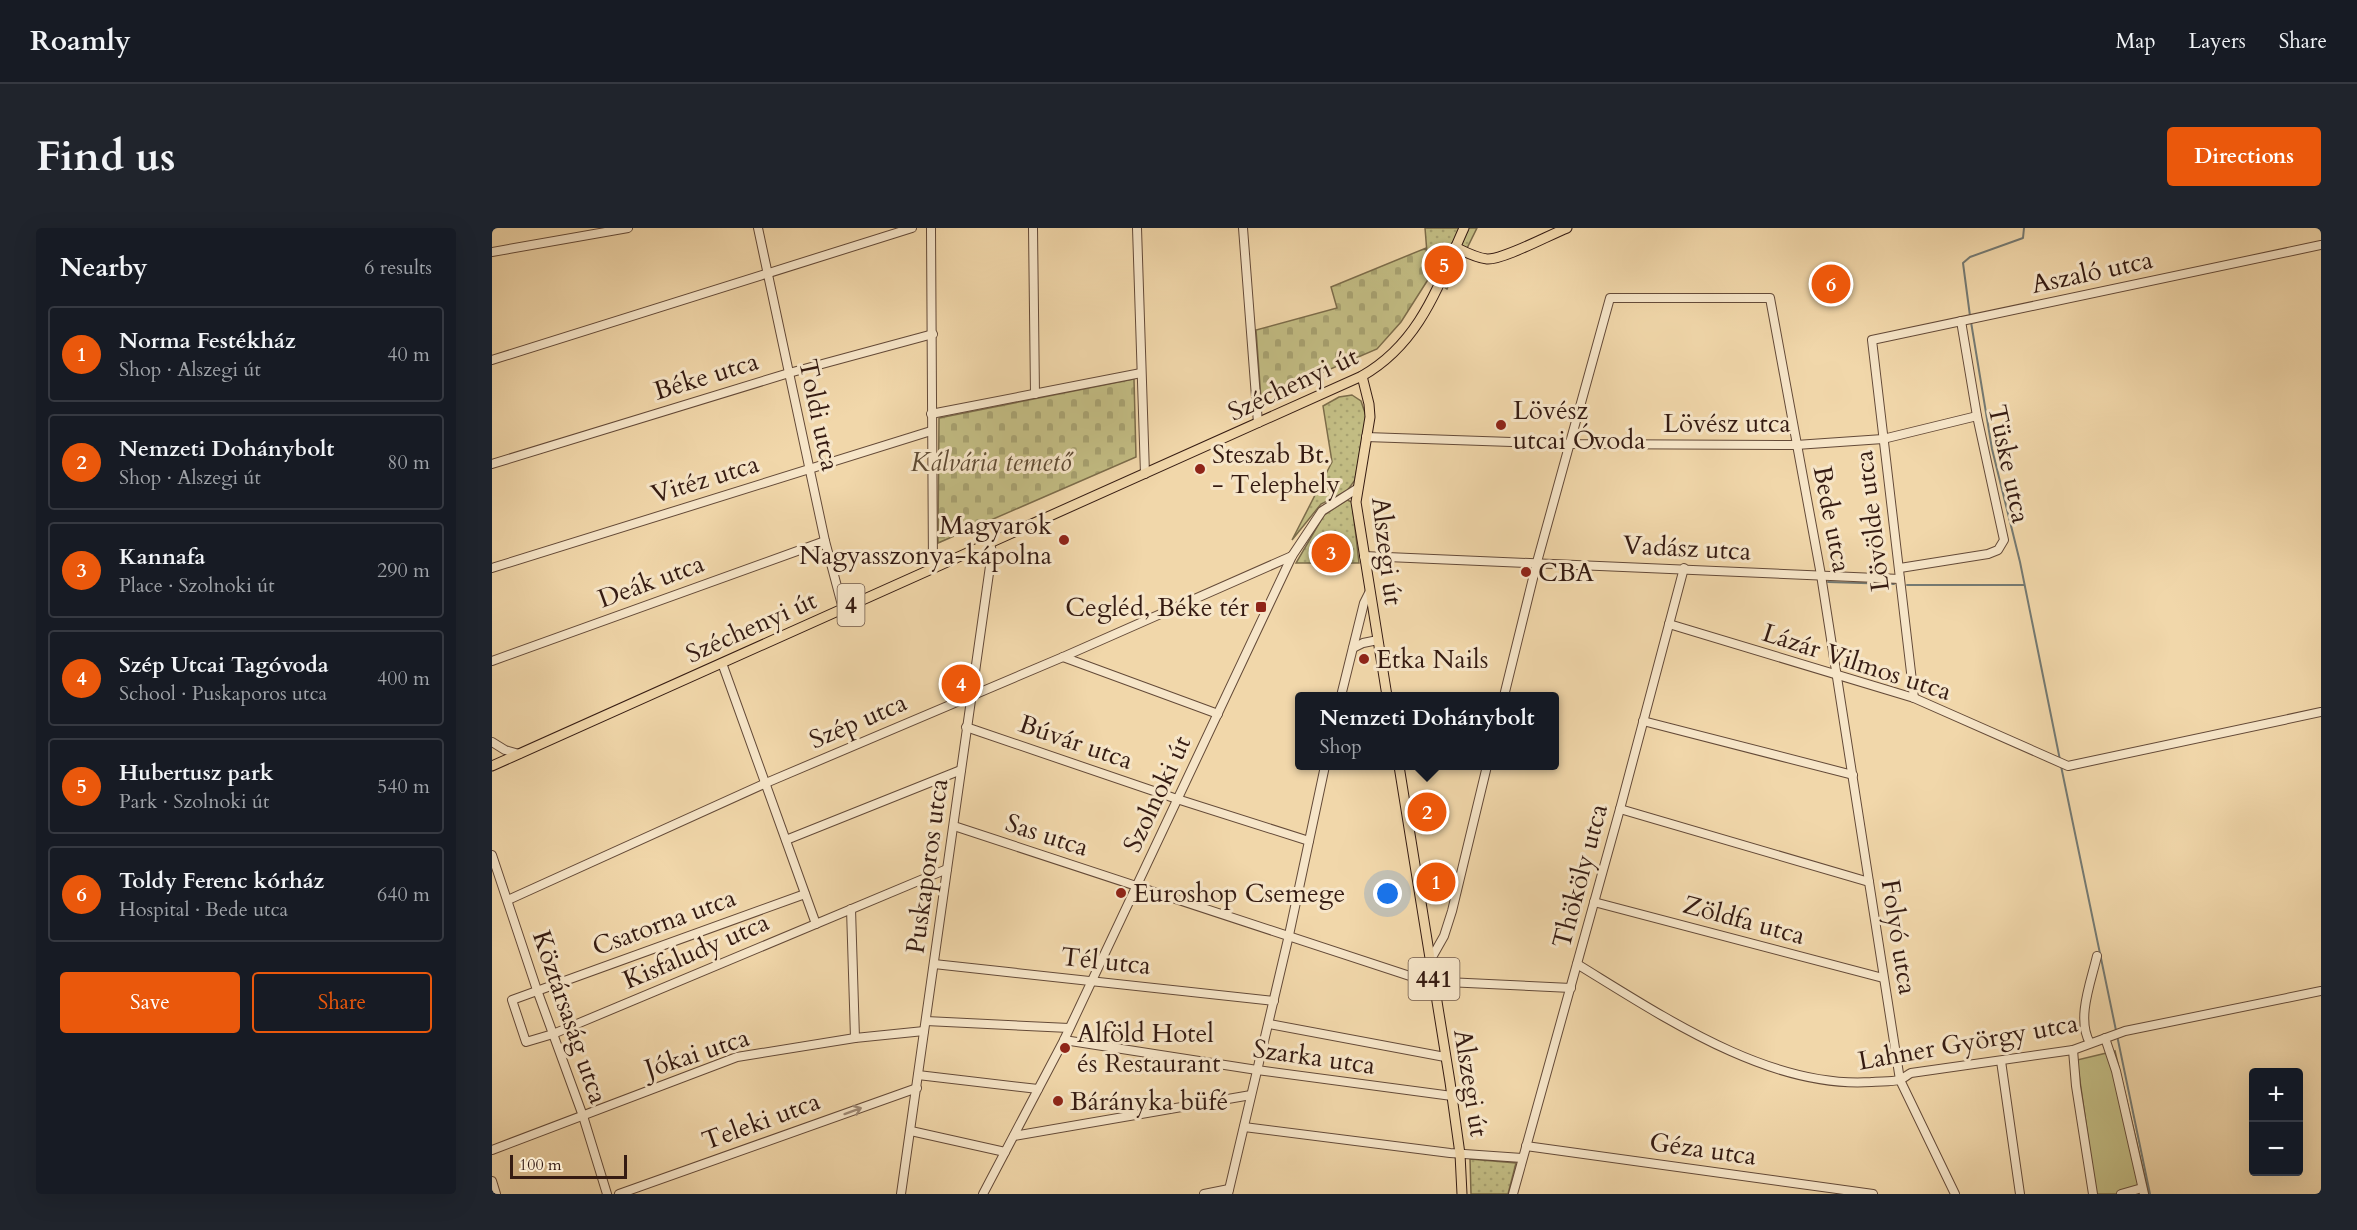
<!DOCTYPE html>
<meta charset="utf-8">
<style>
body{margin:0;font-family:Cardo,serif;background:#20242c;color:#f1f3f6}
.controls{position:absolute;right:18px;bottom:18px;display:grid;overflow:hidden;border-radius:6px;box-shadow:0 6px 24px #0002}
.controls button{width:54px;height:54px;display:grid;place-items:center;padding:0;border:0;border-bottom:2px solid #363941;background:#171b24;color:#f1f3f6;font:30px sans-serif}
.scale{position:absolute;left:18px;bottom:15px;width:117px;box-sizing:border-box;padding-left:6px;border:3px solid #351b12;border-top:0;font-size:16px;line-height:21px;white-space:nowrap;color:#351b12;-webkit-text-stroke:4px #f6e5c8;paint-order:stroke}
.you{position:absolute;left:896px;top:666px;width:21px;height:21px;margin:-15px;border:4px solid #fff;border-radius:50%;background:#1a73e8;box-shadow:0 0 0 9px #1a73e833}
.badge{display:grid;place-items:center;width:39px;height:39px;border-radius:50%;background:#ea580c;color:#fff;font-size:20px;font-weight:700}
.pin{position:absolute;translate:-50% -50%;border:3px solid #fff;box-shadow:0 2px 6px #0006}
.popup{position:absolute;left:803px;top:464px;width:264px;height:78px;box-sizing:border-box;display:grid;place-content:center;border-radius:6px;background:#171b24;filter:drop-shadow(0 2px 4px #0005);font-size:20px;white-space:nowrap;color:#9ea1a6}
.popup b{font-size:22px;color:#f1f3f6}
.popup::after{content:'';position:absolute;left:50%;top:100%;margin-left:-12px;border:12px solid transparent;border-top-color:#171b24}
.list{margin:0;padding:0;list-style:none}
h2{display:flex;justify-content:space-between;align-items:center;height:78px;margin:0;padding:0 24px;font-size:26px}
h2 small{font-size:20px;font-weight:400;color:#9ea1a6}
.list li{display:grid;grid-template-columns:39px 1fr auto;gap:18px;align-items:center;box-sizing:border-box;height:96px;margin:0 12px 12px;padding:0 12px;border:2px solid #363941;border-radius:6px}
.list b{display:block;font-size:22px;white-space:nowrap}
.list p{margin:0;font-size:20px;white-space:nowrap;color:#9ea1a6}
.list em{font-size:20px;font-style:normal;color:#9ea1a6}
.actions{display:flex;gap:12px;padding:18px 24px}
.actions a{flex:1;padding:14px 0;border:2px solid #ea580c;border-radius:6px;text-align:center;font-size:21px;color:#ea580c}
.actions .main{background:#ea580c;color:#fff}
.map{position:relative;flex:none;width:1829px;height:966px;overflow:hidden;border-radius:6px}
header{display:flex;align-items:center;gap:36px;box-sizing:border-box;height:84px;padding:0 30px;background:#171b24;border-bottom:2px solid #363941}
header strong{font-size:28px}
nav{display:flex;gap:33px;margin-inline-start:auto;font-size:21px}
.intro{display:flex;align-items:center;justify-content:space-between;box-sizing:border-box;height:144px;padding:0 36px}
h1{margin:0;font-size:42px}
.button{padding:15px 27px;border-radius:6px;background:#ea580c;color:#fff;font-size:21px;font-weight:700}
main{display:flex;gap:36px;padding:0 36px}
aside{flex:1;background:#171b24;border-radius:6px;box-shadow:0 6px 24px #0002}
.map>svg:first-child{display:block}
</style>
<header>
<strong>Roamly</strong>
<nav><a>Map</a><a>Layers</a><a>Share</a></nav>
</header>
<div class="intro"><h1>Find us</h1><a class="button">Directions</a></div>
<main>
<aside>
<h2>Nearby<small>6 results</small></h2>
<ul class="list">
<li><span class="badge">1</span><div><b>Norma Festékház</b><p>Shop · Alszegi út</p></div><em>40 m</em></li>
<li><span class="badge">2</span><div><b>Nemzeti Dohánybolt</b><p>Shop · Alszegi út</p></div><em>80 m</em></li>
<li><span class="badge">3</span><div><b>Kannafa</b><p>Place · Szolnoki út</p></div><em>290 m</em></li>
<li><span class="badge">4</span><div><b>Szép Utcai Tagóvoda</b><p>School · Puskaporos utca</p></div><em>400 m</em></li>
<li><span class="badge">5</span><div><b>Hubertusz park</b><p>Park · Szolnoki út</p></div><em>540 m</em></li>
<li><span class="badge">6</span><div><b>Toldy Ferenc kórház</b><p>Hospital · Bede utca</p></div><em>640 m</em></li>
</ul>
<div class="actions"><a class="main">Save</a><a>Share</a></div>
</aside>
<div class="map">
<svg width="1829" height="966" viewBox="0 0 1829 966">
<defs>
<pattern id="cemetery-stones" width="16" height="16" patternUnits="userSpaceOnUse" patternTransform="scale(1.5)"><rect width="16" height="16" fill="#c2bc83"/><path d="M2 7V4a2 2 0 0 1 4 0v3zM10 15v-3a2 2 0 0 1 4 0v3z" fill="#a7a170"/></pattern>
<pattern id="park-dots" width="8" height="8" patternUnits="userSpaceOnUse" patternTransform="scale(1.5)"><rect width="8" height="8" fill="#c2bc83"/><path d="M2 2h.1M6 6h.1" fill="none" stroke="#a7a170" stroke-width="1.8" stroke-linecap="round"/></pattern>
</defs>
<rect width="100%" height="100%" fill="#f1d7aa"/>
<filter id="stains"><feTurbulence type="fractalNoise" baseFrequency=".00333" numOctaves="4"/><feColorMatrix values="0 0 0 0 .2 0 0 0 0 .09 0 0 0 0 .02 0 0 0 .5 -.17"/></filter>
<radialGradient id="worn" r=".72"><stop offset=".6" stop-color="#630" stop-opacity="0"/><stop offset="1" stop-color="#630" stop-opacity=".3"/></radialGradient>
<!-- green -->
<path fill="#c2bc83" stroke="#7c6c4a" stroke-width="1.5" d="M1623,823l34,143h-53l-19,-134z"/>
<!-- cemetery -->
<g fill="url(#cemetery-stones)" stroke="#7c6c4a" stroke-width="1.5">
<path d="M934,20l3,30 -28,44 -24,27 -116,50 -5,-69 81,-22 -6,-21z"/>
<path d="M642,151l2,78 -198,86 1,-125z"/>
</g>
<!-- park -->
<g fill="url(#park-dots)" stroke="#7c6c4a" stroke-width="1.5">
<path d="M933,0h52l-30,61 -18,-11z"/>
<path d="M860,167l9,6 5,15 -11,64 -8,11 -26,13 -29,36 40,-78 -9,-56 16,-9z"/>
<path d="M855,272l5,2 7,61h-63l28,-48z"/>
<path d="M978,931l46,4 -8,31h-37z"/>
</g>
<g fill="none" stroke-linecap="round" stroke-linejoin="round">
<!-- stream -->
<g stroke="#747972" stroke-width="2">
<path d="M1478,88l-7,-53 7,-6 53,-19 1,-10"/>
<path d="M1479,94l21,127 28,113 40,198"/>
<path d="M1336,354l66,2"/>
<path d="M1415,357h117"/>
<path d="M1569,538l89,428"/>
</g>
<defs>
<g id="minor">
<path d="M266,0l67,313 18,68"/>
<path d="M439,0l2,341"/>
<path d="M541,0l2,166"/>
<path d="M645,0l8,246"/>
<path d="M751,0l15,195"/>
<path d="M0,24l136,-24"/>
<path d="M0,132l420,-132"/>
<path d="M439,186l210,-41"/>
<path d="M874,209l203,7 227,1 87,-6 94,-23"/>
<path d="M0,236l297,-91 144,-39"/>
<path d="M872,328l536,23"/>
<path d="M0,340l439,-137"/>
<path d="M1408,340l88,-14 10,-4 6,-10 -27,-124 -16,-95"/>
<path d="M1177,396l245,74 154,68 253,-54"/>
<path d="M861,420l10,-5 15,-3"/>
<path d="M571,429l155,57"/>
<path d="M0,433l333,-120"/>
<path d="M230,435l94,261"/>
<path d="M849,468l23,-93 6,-12"/>
<path d="M1012,468l33,-134 73,-264h160l51,277 79,505 55,114"/>
<path d="M1422,470l-42,-358 449,-95"/>
<path d="M1151,493l210,54"/>
<path d="M474,499l211,72 132,42"/>
<path d="M0,514l13,8 14,4"/>
<path d="M1128,581l249,73"/>
<path d="M462,598l471,155 146,7"/>
<path d="M294,612l175,-70"/>
<path d="M0,627l45,135 46,126 24,78"/>
<path d="M313,666l-293,106 14,42 27,-8 394,-165"/>
<path d="M16,672l258,-117 297,-126 229,-101"/>
<path d="M1102,674l289,76"/>
<path d="M359,681l4,129"/>
<path d="M939,731l13,-23 8,-25 35,-145"/>
<path d="M442,736l340,37"/>
<path d="M1085,736c85,52 192,125 294,118 9,-1 20,0 28,-2 4,-1 8,-5 12,-7l162,-23 52,-19 196,-40"/>
<path d="M434,793l143,7"/>
<path d="M777,796l176,33"/>
<path d="M1613,810l11,33 28,123"/>
<path d="M572,812l193,30 195,26"/>
<path d="M1598,815c-14,-24 1,-61 7,-87"/>
<path d="M1581,822l3,36 17,108"/>
<path d="M1509,833l19,133"/>
<path d="M426,847l120,14"/>
<path d="M752,899l206,26 72,5"/>
<path d="M419,903l94,21"/>
<path d="M522,908l237,-41"/>
<path d="M1034,918l347,48"/>
<path d="M0,922l245,-93 118,-19 69,-7"/>
<path d="M0,953l4,13"/>
<path d="M127,966l298,-106"/>
<path d="M409,966l91,-642 -2,-9"/>
<path d="M491,966l81,-154 228,-484 30,-45 36,-23"/>
<path d="M712,966l25,-5"/>
<path d="M736,966l61,-259 36,-169"/>
<path d="M1021,966l107,-385 64,-241"/>
<path d="M1629,966l21,-6"/>
</g>
<g id="major">
<path d="M963,19c10,5 21,11 32,12 16,1 62,-24 80,-31"/>
<path d="M870,148l7,28 1,13 -14,85 31,194"/>
<path d="M0,538l870,-390c58,-33 76,-90 102,-148"/>
<path d="M907,538l51,316 10,72 2,40"/>
</g>
</defs>
<!-- minor casing -->
<use href="#minor" stroke="#644a38" stroke-width="10"/>
<!-- major casing -->
<use href="#major" stroke="#351b12" stroke-width="11"/>
<!-- minor -->
<use href="#minor" stroke="#f6e5c8" stroke-width="8"/>
<!-- major -->
<use href="#major" stroke="#f1d7aa" stroke-width="9"/>
</g>
<!-- one-way arrows -->
<defs><path id="oneway-shaft" d="M-6 0H5M1.5-3L5.5 0L1.5 3" fill="none" stroke-width="1.6" stroke-linecap="round" stroke-linejoin="round" transform="scale(1.5)"/></defs>
<use stroke="#9f8a76" href="#oneway-shaft" transform="translate(361 883) rotate(-20)"/>
<!-- markers -->
<g fill="#8f2418" stroke="#f6e5c8" stroke-width="2">
<circle cx="1009" cy="197" r="6"/>
<circle cx="708" cy="241" r="6"/>
<circle cx="572" cy="312" r="6"/>
<circle cx="1034" cy="344" r="6"/>
<rect x="763" y="373" width="12" height="12" rx="3"/>
<circle cx="872" cy="431" r="6"/>
<circle cx="629" cy="665" r="6"/>
<circle cx="573" cy="820" r="6"/>
<circle cx="566" cy="873" r="6"/>
</g>
<g text-anchor="middle" dominant-baseline="central" stroke-width="6" stroke-linejoin="round" paint-order="stroke">
<!-- shield labels -->
<g fill="#f6e5c8" stroke="#6f5849" stroke-width="1.5">
<rect x="345.5" y="356" width="27" height="42" rx="4.5"/>
<rect x="916.5" y="730" width="51" height="42" rx="4.5"/>
</g>
<g font-size="24" font-weight="bold" fill="#351b12">
<text x="359" y="377">4</text>
<text x="942" y="751">441</text>
</g>
<!-- street labels -->
<g font-size="26" fill="#351b12" stroke="#f6e5c8">
<text transform="translate(1600 44) rotate(-12)">Aszaló utca</text>
<text transform="translate(214 148) rotate(-17)">Béke utca</text>
<text transform="translate(801 156) rotate(-25)">Széchenyi út</text>
<text transform="translate(327 187) rotate(78)">Toldi utca</text>
<text x="1235" y="195">Lövész utca</text>
<text transform="translate(1517 236) rotate(78)">Tüske utca</text>
<text transform="translate(213 251) rotate(-17)">Vitéz utca</text>
<text transform="translate(1340 291) rotate(79)">Bede utca</text>
<text transform="translate(1380 293) rotate(-97)">Lövölde utca</text>
<text transform="translate(1195 320) rotate(3)">Vadász utca</text>
<text transform="translate(895 323) rotate(83)">Alszegi út</text>
<text transform="translate(159 353) rotate(-20)">Deák utca</text>
<text transform="translate(259 399) rotate(-24)">Széchenyi út</text>
<text transform="translate(1365 434) rotate(18)">Lázár Vilmos utca</text>
<text transform="translate(366 493) rotate(-23)">Szép utca</text>
<text transform="translate(584 514) rotate(19)">Búvár utca</text>
<text transform="translate(665 566) rotate(-65)">Szolnoki út</text>
<text transform="translate(555 607) rotate(18)">Sas utca</text>
<text transform="translate(435 638) rotate(-82)">Puskaporos utca</text>
<text transform="translate(1088 648) rotate(-75)">Thököly utca</text>
<text transform="translate(1252 692) rotate(15)">Zöldfa utca</text>
<text transform="translate(172 694) rotate(-20)">Csatorna utca</text>
<text transform="translate(1407 709) rotate(81)">Folyó utca</text>
<text transform="translate(204 723) rotate(-23)">Kisfaludy utca</text>
<text transform="translate(614 733) rotate(6)">Tél utca</text>
<text transform="translate(78 789) rotate(71)">Köztársaság utca</text>
<text transform="translate(1476 814) rotate(-10)">Lahner György utca</text>
<text transform="translate(205 825) rotate(-18)">Jókai utca</text>
<text transform="translate(822 829) rotate(8)">Szarka utca</text>
<text transform="translate(979 855) rotate(81)">Alszegi út</text>
<text transform="translate(269 893) rotate(-20)">Teleki utca</text>
<text transform="translate(1211 921) rotate(8)">Géza utca</text>
</g>
<!-- poi labels -->
<g font-size="26" fill="#351b12" stroke="#f6e5c8" text-anchor="start">
<text x="1021" y="182">Lövész<tspan x="1021" dy="30">utcai Óvoda</tspan></text>
<text x="720" y="226">Steszab Bt.<tspan x="720" dy="30">- Telephely</tspan></text>
<text x="560" y="297" text-anchor="end">Magyarok<tspan x="560" dy="30">Nagyasszonya-kápolna</tspan></text>
<text x="1046" y="344">CBA</text>
<text x="757" y="379" text-anchor="end">Cegléd, Béke tér</text>
<text x="884" y="431">Etka Nails</text>
<text x="641" y="665">Euroshop Csemege</text>
<text x="585" y="805">Alföld Hotel<tspan x="585" dy="30">és Restaurant</tspan></text>
<text x="578" y="873">Bárányka büfé</text>
</g>
<!-- park labels -->
<g font-size="26" font-style="italic" fill="#5f4b34" stroke="#f6e5c8">
<text x="499" y="234">Kálvária temető</text>
</g>
</g>
<rect width="100%" height="100%" filter="url(#stains)"/>
<rect width="100%" height="100%" fill="url(#worn)"/>
</svg>
<div class="controls">
<button>+</button>
<button>−</button>
</div>
<div class="scale">100 m</div>
<div class="you"></div>
<div class="pin badge" style="left:944px;top:654px">1</div>
<div class="pin badge" style="left:935px;top:584px">2</div>
<div class="popup"><b>Nemzeti Dohánybolt</b>Shop</div>
<div class="pin badge" style="left:839px;top:325px">3</div>
<div class="pin badge" style="left:469px;top:456px">4</div>
<div class="pin badge" style="left:952px;top:37px">5</div>
<div class="pin badge" style="left:1339px;top:56px">6</div>
</div>
</main>
